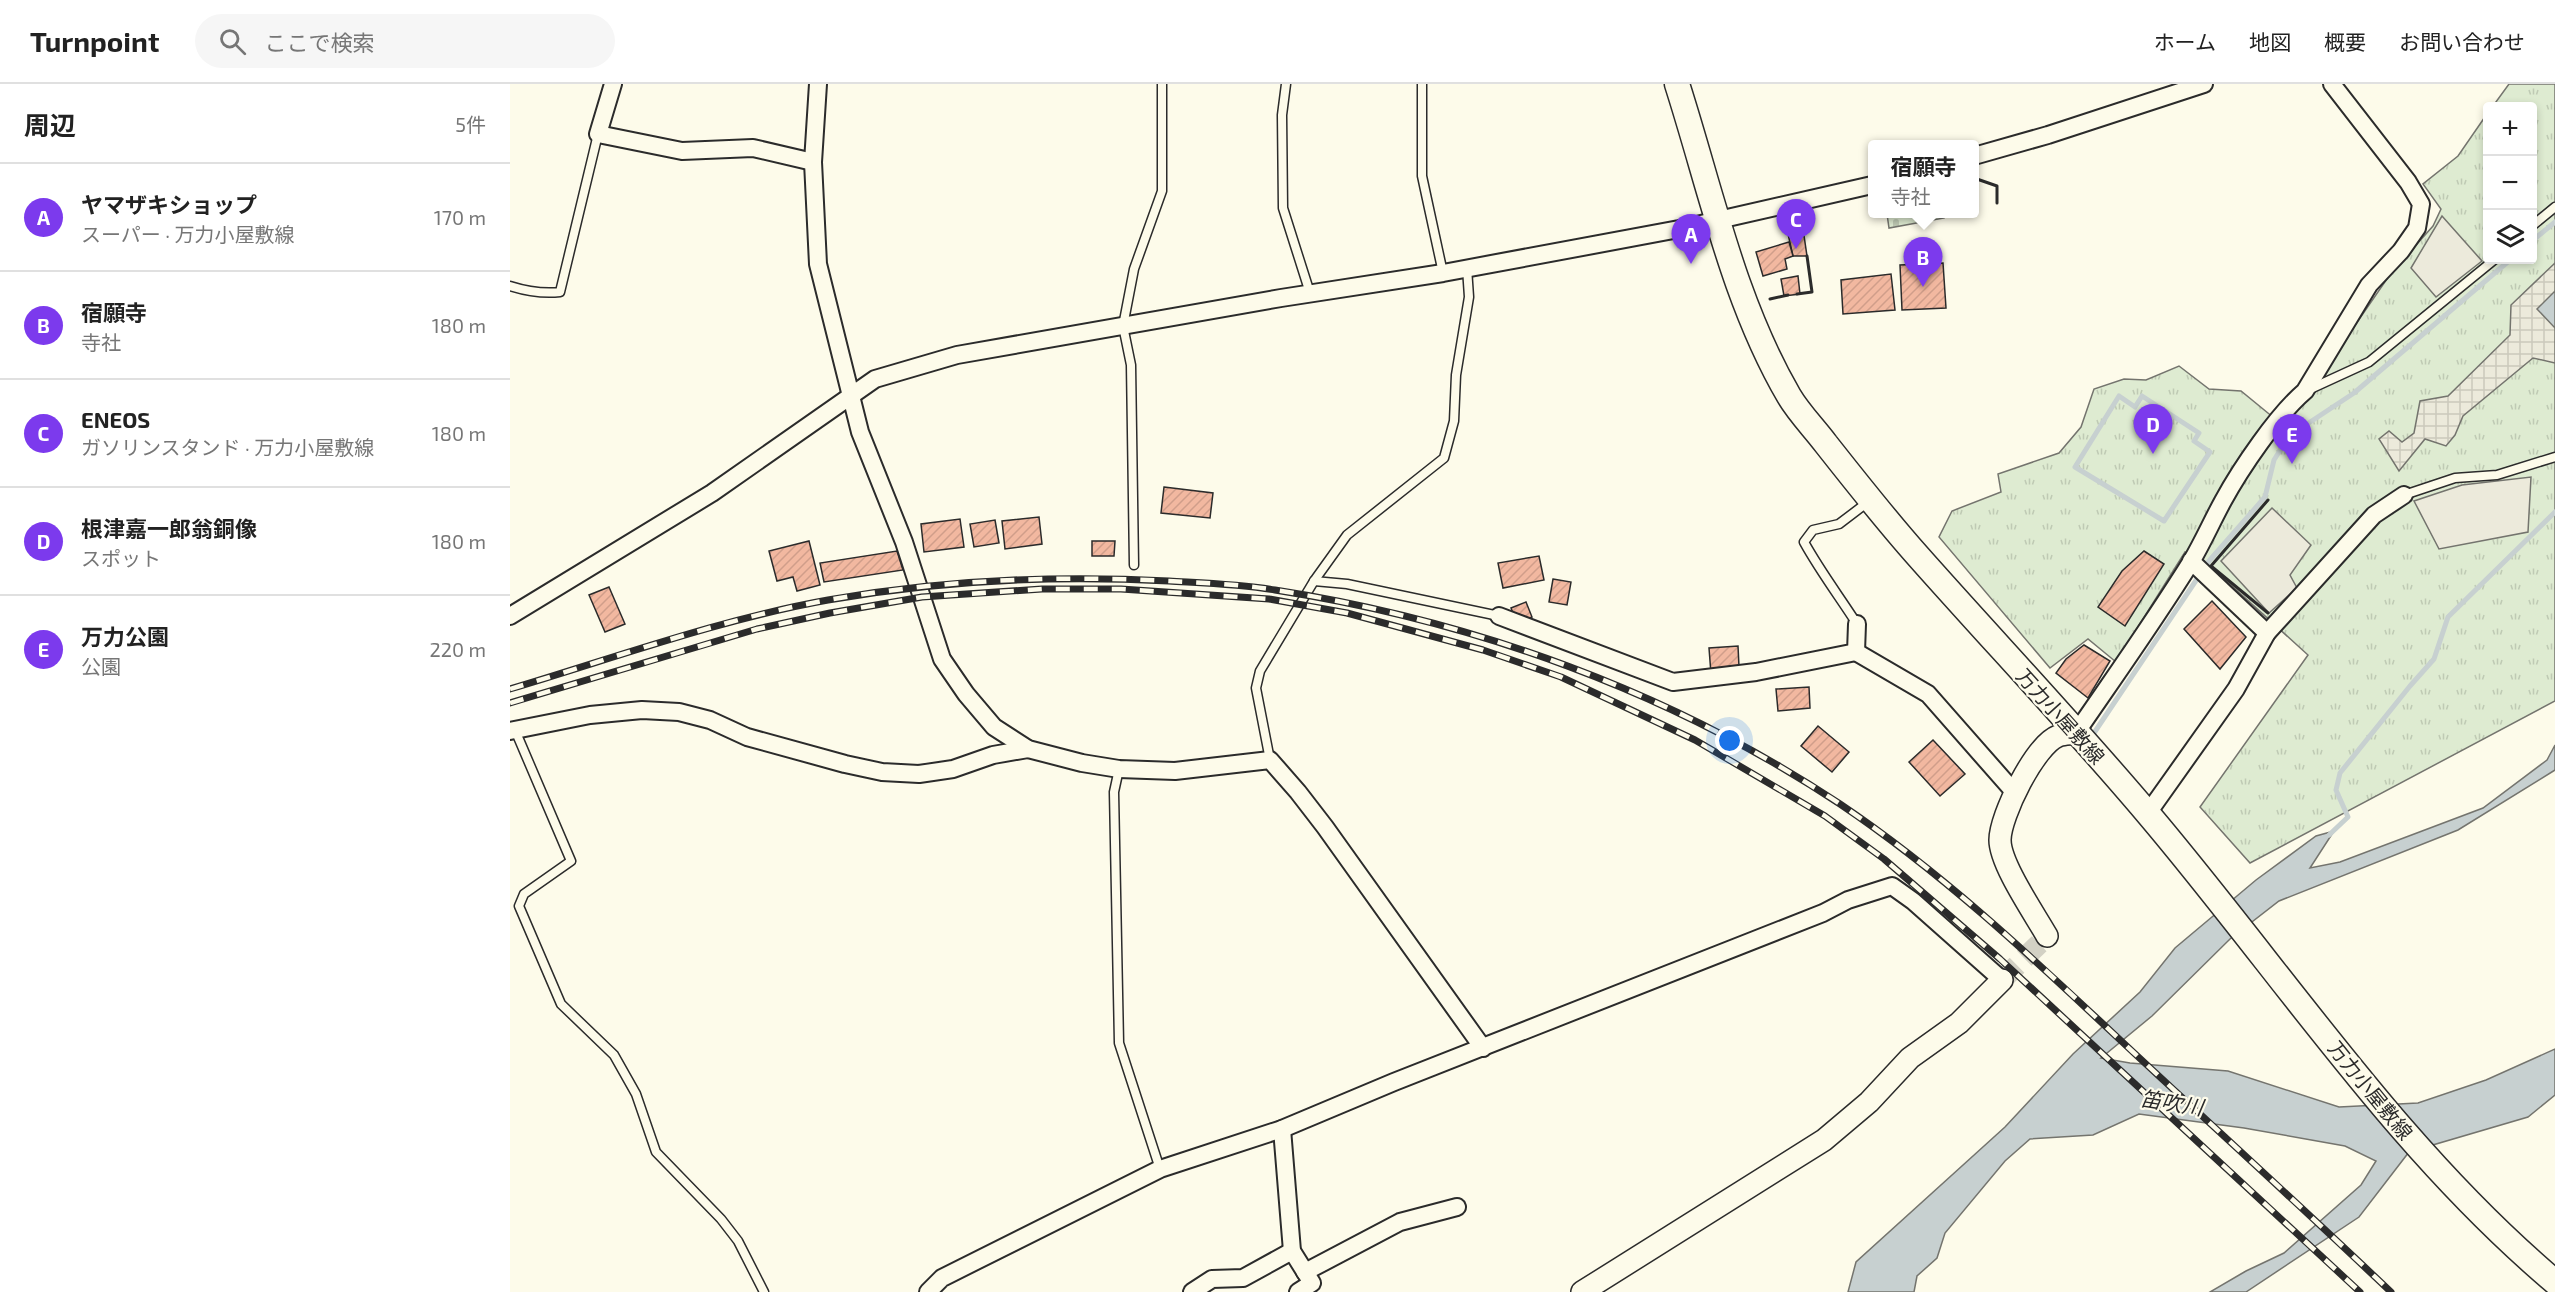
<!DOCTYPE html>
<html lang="ja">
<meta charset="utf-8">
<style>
body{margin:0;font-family:"Exo 2","Noto Sans JP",sans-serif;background:#f6f6f6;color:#222}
.controls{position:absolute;right:18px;top:18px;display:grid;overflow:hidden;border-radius:6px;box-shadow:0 3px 9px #0003}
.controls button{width:54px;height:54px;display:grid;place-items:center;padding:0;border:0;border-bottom:2px solid #e0e0e0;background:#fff;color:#222;font:30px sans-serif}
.you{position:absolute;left:1220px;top:657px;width:21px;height:21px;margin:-15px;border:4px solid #fff;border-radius:50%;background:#1a73e8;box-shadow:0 0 0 9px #1a73e833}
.badge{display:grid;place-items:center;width:39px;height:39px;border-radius:50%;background:#7c3aed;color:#fff;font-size:20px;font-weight:700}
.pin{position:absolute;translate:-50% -50px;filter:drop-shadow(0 2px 3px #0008)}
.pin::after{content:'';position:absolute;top:32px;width:21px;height:18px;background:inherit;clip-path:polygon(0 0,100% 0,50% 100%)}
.popup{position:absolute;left:1358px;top:56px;width:111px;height:78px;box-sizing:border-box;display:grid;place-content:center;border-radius:6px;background:#fff;filter:drop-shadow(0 2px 4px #0005);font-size:20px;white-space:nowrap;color:#767676}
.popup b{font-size:22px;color:#222}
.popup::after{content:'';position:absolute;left:50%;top:100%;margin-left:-12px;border:12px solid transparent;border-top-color:#fff}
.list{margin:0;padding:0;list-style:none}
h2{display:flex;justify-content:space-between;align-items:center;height:78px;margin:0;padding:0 24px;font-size:26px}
h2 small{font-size:20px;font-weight:400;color:#767676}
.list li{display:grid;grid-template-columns:39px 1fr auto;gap:18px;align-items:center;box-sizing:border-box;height:108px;padding:0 24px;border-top:2px solid #e0e0e0}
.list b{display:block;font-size:22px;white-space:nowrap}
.list p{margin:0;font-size:20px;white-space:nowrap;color:#767676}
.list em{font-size:20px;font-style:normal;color:#767676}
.icon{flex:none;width:33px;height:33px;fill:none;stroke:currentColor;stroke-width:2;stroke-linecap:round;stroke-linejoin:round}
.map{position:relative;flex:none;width:2045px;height:1208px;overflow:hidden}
header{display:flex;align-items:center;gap:36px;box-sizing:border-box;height:84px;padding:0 30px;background:#fff;border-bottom:2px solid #e0e0e0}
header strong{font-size:28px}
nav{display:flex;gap:33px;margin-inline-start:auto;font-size:21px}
.search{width:420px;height:54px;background:#f6f6f6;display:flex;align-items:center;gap:15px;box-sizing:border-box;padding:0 21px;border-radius:33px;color:#767676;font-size:22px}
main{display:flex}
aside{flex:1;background:#fff}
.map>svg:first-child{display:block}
</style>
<header>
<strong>Turnpoint</strong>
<div class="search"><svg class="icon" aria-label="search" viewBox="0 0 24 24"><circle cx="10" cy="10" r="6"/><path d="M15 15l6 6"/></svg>ここで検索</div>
<nav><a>ホーム</a><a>地図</a><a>概要</a><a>お問い合わせ</a></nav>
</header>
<main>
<aside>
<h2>周辺<small>5件</small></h2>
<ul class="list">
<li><span class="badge">A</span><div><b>ヤマザキショップ</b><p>スーパー · 万力小屋敷線</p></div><em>170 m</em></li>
<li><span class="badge">B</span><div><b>宿願寺</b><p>寺社</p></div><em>180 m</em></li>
<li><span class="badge">C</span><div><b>ENEOS</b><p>ガソリンスタンド · 万力小屋敷線</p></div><em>180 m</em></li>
<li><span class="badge">D</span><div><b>根津嘉一郎翁銅像</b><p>スポット</p></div><em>180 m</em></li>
<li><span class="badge">E</span><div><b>万力公園</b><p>公園</p></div><em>220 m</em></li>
</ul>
</aside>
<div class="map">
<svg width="2045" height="1208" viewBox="0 0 2045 1208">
<defs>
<pattern id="cemetery-stones" width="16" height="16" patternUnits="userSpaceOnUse" patternTransform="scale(1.5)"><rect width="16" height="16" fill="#deebd1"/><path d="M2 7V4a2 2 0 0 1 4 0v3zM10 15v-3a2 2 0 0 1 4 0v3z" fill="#bfcab4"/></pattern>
<pattern id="park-tufts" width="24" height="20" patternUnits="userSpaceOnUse" patternTransform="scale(1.5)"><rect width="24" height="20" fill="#deebd1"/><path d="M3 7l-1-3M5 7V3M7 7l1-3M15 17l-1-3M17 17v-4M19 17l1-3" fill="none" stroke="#bfcab4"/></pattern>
<pattern id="plaza-grid" width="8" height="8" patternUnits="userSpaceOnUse" patternTransform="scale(1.5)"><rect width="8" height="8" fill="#eceadb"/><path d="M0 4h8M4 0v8" fill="none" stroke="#cbc9bc"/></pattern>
<pattern id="building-hatch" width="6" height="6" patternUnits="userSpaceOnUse" patternTransform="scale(1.5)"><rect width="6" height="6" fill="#f2b8a0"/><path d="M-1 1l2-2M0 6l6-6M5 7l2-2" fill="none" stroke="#d09e8a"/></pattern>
</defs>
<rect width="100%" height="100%" fill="#fdfbea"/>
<!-- cemetery -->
<path fill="url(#cemetery-stones)" stroke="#74746e" stroke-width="1.5" d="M1377,130h56l1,4 -55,10z"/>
<!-- park -->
<path fill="url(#park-tufts)" stroke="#74746e" stroke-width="1.5" d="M1999,0h46v617l-305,162 -50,-56 108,-152 -106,-96 -17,-7 -69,110 -28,-23 -38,29 -111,-131 13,-26 49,-19 -3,-18 61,-21 22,-26 13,-38 30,-10 22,1 33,-14 30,23 32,2 44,36 106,-154 42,-47 8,-17 -18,-25 35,-28 29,-42 1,146h44v-154h-39z"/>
<!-- parking -->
<g fill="#eceadb" stroke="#74746e" stroke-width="1.5">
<path d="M1932,132l40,45 -46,36 -25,-29z"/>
<path d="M2021,393l-3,55 -89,17 -25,-48 48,-16z"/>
<path d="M1762,424l39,37 -21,30 7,13 -28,25 -48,-52z"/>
</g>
<!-- plaza -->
<path fill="url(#plaza-grid)" stroke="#74746e" stroke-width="1.5" d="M2045,179v100l-22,-5 -70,58 -8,19 -9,11 -21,-7 -26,32 -20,-32 10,-8 13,11 12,-9 6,-32 28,-5 62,-61 1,-30z"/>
<!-- water -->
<g fill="#c7d0d0" stroke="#74746e" stroke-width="1.5">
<path d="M2045,207v37l-18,-19z"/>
<path d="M2045,661v25l-97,60 -179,71 -49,38 -78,77 -51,42 29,5 98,8 111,36 79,-4 68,-23 69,-31v46l-27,22 -119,35 -50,65 -113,75h-36l36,-21 38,-18 77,-68 15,-24 -31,-15 -101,-18 -105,-14 -46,21 -63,4 -25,22 -60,72 -8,25 -20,18 -3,16h-66l8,-30 149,-135 68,-73 67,-62 35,-44 81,-68 60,-44 18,-5 -24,37 30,-6 143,-54 64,-48z"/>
</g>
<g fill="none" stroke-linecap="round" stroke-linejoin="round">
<!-- stream -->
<g stroke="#c7d0d0" stroke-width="5">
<path d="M2022,157l23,-19"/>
<path d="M1609,312l16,11 7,-11 57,37 -5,8 16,11 -46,69 -89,-54z"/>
<path d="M1582,652l117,-175 56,-64 9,-37 15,-24 65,-43 156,-133"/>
<path d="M1819,751l19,-18 -12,-27 4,-17 70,-87 24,-27 14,-42 107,-105"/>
</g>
</g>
<!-- building -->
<g fill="url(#building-hatch)" stroke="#2b2b2b" stroke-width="1.5">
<path d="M1292,138l5,34h-14l-7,-31z"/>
<path d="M1279,158l4,14 -8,3 2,10 -24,7 -7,-24z"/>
<path d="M1433,179l3,45 -44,2 -2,-45z"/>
<path d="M1381,190l4,36 -52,4 -2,-34z"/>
<path d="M1288,192l2,18 -16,2 -3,-17z"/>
<path d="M654,403l49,6 -3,25 -49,-5z"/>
<path d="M529,433l3,27 -37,5 -3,-28z"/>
<path d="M450,435l4,28 -40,5 -3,-28z"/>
<path d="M485,436l4,23 -25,4 -4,-23z"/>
<path d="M299,457l11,44 -23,6 -4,-14 -16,4 -8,-30z"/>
<path d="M582,457h23l-1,15h-22z"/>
<path d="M387,467l6,19 -79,12 -4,-19z"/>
<path d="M1634,467l20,13 -39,62 -27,-19 24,-36z"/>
<path d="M1029,472l5,24 -41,8 -5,-25z"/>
<path d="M1043,495l18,3 -4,23 -18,-3z"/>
<path d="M99,503l16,37 -20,8 -16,-37z"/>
<path d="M1702,517l34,36 -26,32 -36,-40z"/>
<path d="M1016,518l6,15 -15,6 -6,-15z"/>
<path d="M1574,561l26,16 -22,37 -32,-25 10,-14z"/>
<path d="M1228,562l1,21 -28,7 -2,-26z"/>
<path d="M1299,603l1,21 -32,3 -2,-22z"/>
<path d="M1308,642l31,26 -17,20 -31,-26z"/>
<path d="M1423,656l32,34 -25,22 -31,-34z"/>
</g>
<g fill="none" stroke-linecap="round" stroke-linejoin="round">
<!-- tertiary-tunnel -->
<path stroke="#d3d1c4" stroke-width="21" stroke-dasharray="21 10" stroke-linecap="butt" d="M1492,896l45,-44"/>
<defs>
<g id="service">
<path d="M776,0l-4,31 1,93 27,85"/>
<path d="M912,0v92l21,97"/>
<path d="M2022,142l23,-19"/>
<path d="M0,202c16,5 33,8 50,6l38,-158"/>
<path d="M1798,306l61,-28 125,-102"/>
<path d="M1894,411l51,-17 42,-3 58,-18"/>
<path d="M624,481l-3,-200 -8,-39 11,-57 28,-78v-107"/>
<path d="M804,497l33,3 152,32"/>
<path d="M1347,540c-18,-28 -37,-53 -53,-82l9,-12 26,-6 29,-22"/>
<path d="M5,646l56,131 -47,33 -5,12 42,98 53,51 22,39 20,58 65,67 17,22 26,51"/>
<path d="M760,676l-14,-72 4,-17 54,-90 33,-46 97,-77 10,-37 2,-46 13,-78 -2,-29"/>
<path d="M609,685l-5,23 5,251 41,126"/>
</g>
<g id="minor">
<path d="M103,0l-15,50 84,17 71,-3 60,14"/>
<path d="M308,0l-5,78 5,102 42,168 44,110 38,117 24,35 28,33 34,22 54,14 37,6 56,2 95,-11 28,32 27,35 158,221"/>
<path d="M1464,72l74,-21 156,-51"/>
<path d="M1681,477l76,72"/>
<path d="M0,532l202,-123 163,-114 82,-24 324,-57 162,-25 236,-44 193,-44"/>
<path d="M989,532l174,66 83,-10 100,-20 1,-28"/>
<path d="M1346,568l72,42 87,99"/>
<path d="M0,647l80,-16 52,-5 37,2 31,8 37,17 98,27 37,8 37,2 34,-5 40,-14 35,-6"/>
<path d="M1566,649c39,-57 79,-113 115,-171 12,-20 21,-41 32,-61 18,-33 54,-86 82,-110l64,-106 32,-34 16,-23 4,-24 -13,-22 -76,-98"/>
<path d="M1638,729l88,-124 31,-56 107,-118 30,-20"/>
<path d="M772,1045l10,122 20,32 -14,9"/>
<path d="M795,1188l95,-50 57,-15"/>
<path d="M418,1208l14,-14 218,-109 122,-40 112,-47 429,-169 25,-13 44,-14 21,15 89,79"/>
<path d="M682,1208l20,-13 31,-1 49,-27"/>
</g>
<g id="tertiary">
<path d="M1537,852c-13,-23 -47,-72 -47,-96 0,-24 35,-95 58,-104 5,-2 13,-2 18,-3"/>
<path d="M1072,1208l242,-152 45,-38 41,-44 49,-35 43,-43"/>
</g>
<path id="secondary" d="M1167,0c34,106 56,216 112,312 10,17 25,32 37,48 30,38 59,75 91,111 77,87 157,171 232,260 133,157 247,333 406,467"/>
</defs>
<!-- service casing -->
<use href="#service" stroke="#2b2b2b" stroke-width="11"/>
<!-- minor casing -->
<use href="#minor" stroke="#2b2b2b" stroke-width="20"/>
<!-- tertiary casing -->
<use href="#tertiary" stroke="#2b2b2b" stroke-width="24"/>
<!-- secondary casing -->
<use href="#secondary" stroke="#2b2b2b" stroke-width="27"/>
<!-- service -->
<use href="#service" stroke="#fdfbea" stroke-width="8"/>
<!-- minor -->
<use href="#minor" stroke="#fdfbea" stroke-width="16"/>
<!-- tertiary -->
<use href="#tertiary" stroke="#fdfbea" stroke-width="21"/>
<!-- secondary -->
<use href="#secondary" stroke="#fdfbea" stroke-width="24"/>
<defs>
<g id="rail">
<path d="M0,605c104,-31 211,-70 318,-89 113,-20 226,-25 341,-19 35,2 71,3 106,9 200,31 396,102 565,214 107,72 199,160 293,248 86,80 173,159 258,240"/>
<path d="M0,619l247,-74 73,-16 92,-16 120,-8h79l148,10 78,14 136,37 78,27 134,63 130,76 59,43 116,100 360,333"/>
</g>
</defs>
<!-- rail casing -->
<use href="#rail" stroke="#2b2b2b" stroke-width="7"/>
<!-- rail -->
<use href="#rail" stroke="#fdfbea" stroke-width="4.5" stroke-dasharray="14" stroke-linecap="butt"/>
<!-- wall -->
<g stroke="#2b2b2b" stroke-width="3">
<path d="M1464,94l23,8v17"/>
<path d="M1287,210l15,-2 -5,-36"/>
<path d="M1260,215l18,-4"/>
<path d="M1758,529l-57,-47 57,-66"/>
</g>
</g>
<g text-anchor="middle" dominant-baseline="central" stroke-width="4.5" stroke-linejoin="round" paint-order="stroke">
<!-- street labels -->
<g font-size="20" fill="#2b2b2b" stroke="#fdfbea">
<text transform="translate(1551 632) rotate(48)">万力小屋敷線</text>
<text transform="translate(1861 1006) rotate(51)">万力小屋敷線</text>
</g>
<!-- water labels -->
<g font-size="21" font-style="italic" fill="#2b2b2b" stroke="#fdfbea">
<text transform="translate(1662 1018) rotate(9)">笛吹川</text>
</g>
</g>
</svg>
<div class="controls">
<button>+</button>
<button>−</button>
<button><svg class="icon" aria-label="layers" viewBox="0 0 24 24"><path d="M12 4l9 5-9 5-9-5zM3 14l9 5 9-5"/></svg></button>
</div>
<div class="you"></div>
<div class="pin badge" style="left:1181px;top:180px">A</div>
<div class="pin badge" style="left:1413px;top:203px">B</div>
<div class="popup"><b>宿願寺</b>寺社</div>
<div class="pin badge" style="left:1286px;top:165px">C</div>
<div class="pin badge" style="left:1643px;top:370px">D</div>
<div class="pin badge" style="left:1782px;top:380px">E</div>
</div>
</main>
